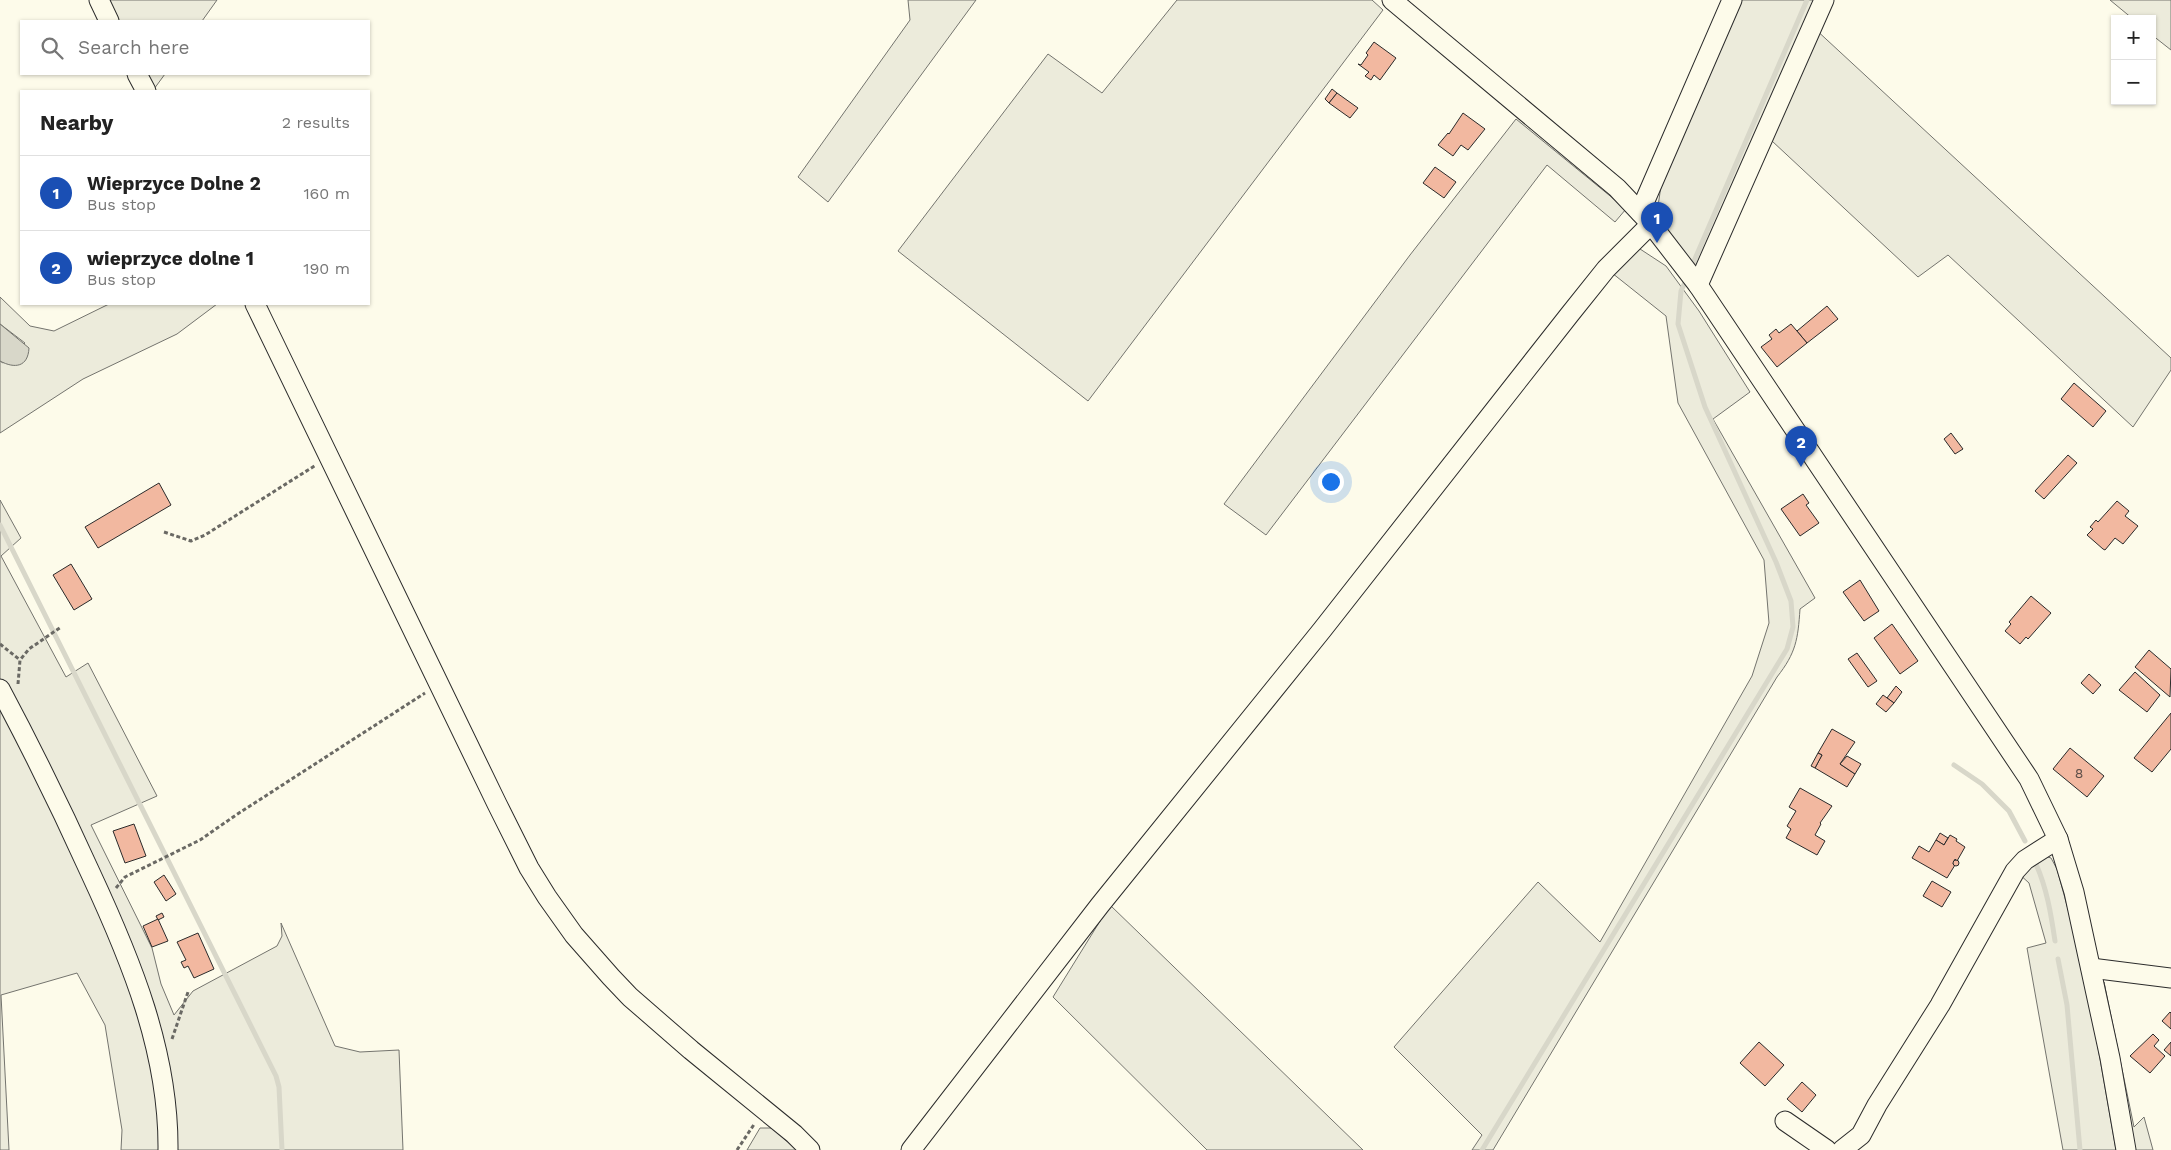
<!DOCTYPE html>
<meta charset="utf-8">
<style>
body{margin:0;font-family:"Work Sans",sans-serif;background:#f6f6f6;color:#222}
.controls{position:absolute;right:15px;top:15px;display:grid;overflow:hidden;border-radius:0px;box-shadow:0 1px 4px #0004}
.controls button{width:45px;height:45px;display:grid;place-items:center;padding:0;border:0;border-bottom:1px solid #e0e0e0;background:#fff;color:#222;font:25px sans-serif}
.you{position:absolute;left:1330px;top:481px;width:18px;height:18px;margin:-12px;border:4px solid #fff;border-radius:50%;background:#1a73e8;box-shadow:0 0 0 8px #1a73e833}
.badge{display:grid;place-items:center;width:32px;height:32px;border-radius:50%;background:#c62828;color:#fff;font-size:16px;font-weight:700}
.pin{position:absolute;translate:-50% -41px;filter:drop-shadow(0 1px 2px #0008)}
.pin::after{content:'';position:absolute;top:26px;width:18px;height:15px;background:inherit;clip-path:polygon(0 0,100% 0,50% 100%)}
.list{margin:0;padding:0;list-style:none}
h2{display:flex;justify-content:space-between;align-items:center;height:65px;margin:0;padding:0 20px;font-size:21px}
h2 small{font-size:16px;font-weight:400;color:#767676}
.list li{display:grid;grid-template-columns:32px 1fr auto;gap:15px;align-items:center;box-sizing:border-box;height:75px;padding:0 20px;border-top:1px solid #e0e0e0}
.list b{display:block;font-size:19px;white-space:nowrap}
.list p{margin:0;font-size:16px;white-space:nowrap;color:#767676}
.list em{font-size:16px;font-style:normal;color:#767676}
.icon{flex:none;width:28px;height:28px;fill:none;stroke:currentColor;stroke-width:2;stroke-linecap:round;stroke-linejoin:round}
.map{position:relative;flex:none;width:2171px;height:1150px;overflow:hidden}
.search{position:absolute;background:#fff;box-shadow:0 1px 4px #0004;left:20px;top:20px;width:350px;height:55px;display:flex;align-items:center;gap:12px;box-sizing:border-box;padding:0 18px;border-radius:0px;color:#767676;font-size:19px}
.panel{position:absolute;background:#fff;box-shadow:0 1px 4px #0004;left:20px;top:90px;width:350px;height:215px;border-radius:0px}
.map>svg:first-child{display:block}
</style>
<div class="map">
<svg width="2171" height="1150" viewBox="0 0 2171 1150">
<rect width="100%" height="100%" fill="#fdfbea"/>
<!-- green -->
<g fill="#ecebdb" stroke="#74746e">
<path d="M93,0h124l-15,21h-99z"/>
<path d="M908,0h68l-148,202 -30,-25 112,-157z"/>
<path d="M1177,0h195l11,10 -295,391 -190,-150 150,-197 54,39z"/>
<path d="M1741,0h84l-12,27 358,331v12l-38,57 -185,-172 -30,22 -146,-136 -65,145 -43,-60 -6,-20 3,-20z"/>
<path d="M2110,0h61v50l-19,-15v-16h-19z"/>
<path d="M129,74h36l-11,15z"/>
<path d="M1516,119l110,90 -11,13 -68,-57 -281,370 -42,-31 186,-249z"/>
<path d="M1637,247l29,19 33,45 51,81 -37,27 102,179 -15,11c-2,30 -4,44 -23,68l-284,473h-21l10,-15 -88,-88 144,-165 62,60 152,-266 17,-53 -5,-63 -86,-157 -12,-87 -54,-43z"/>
<path d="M0,297l30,29 24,5 55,-27h108l-40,30 -94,45 -83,54v-72l3,2 22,-20 -25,-19z"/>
<path d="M0,500l21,38 -20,18 65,121 22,-14 69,133 -66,29 61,123 9,36 13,31 19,-24 84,-45 5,-10 -1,-13 54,123 25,6 39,-2 4,100h-282l1,-20 -17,-105 -28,-52 -76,22 8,155h-9z"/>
<path d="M2042,855l9,3 6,11 27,99 32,182h-53l-36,-202 19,-5 -17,-60 -11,-10z"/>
<path d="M1110,905l253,245h-156l-154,-153z"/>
<path d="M2104,982l30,145 10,-10 9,33h-19z"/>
<path d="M760,1128h13l23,22h-49z"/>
</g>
<!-- water -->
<path fill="#d8d7c9" stroke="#74746e" d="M0,324l29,24c-1,19 -14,21 -29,13z"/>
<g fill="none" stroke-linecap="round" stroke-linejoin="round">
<!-- stream -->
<g stroke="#d8d7c9" stroke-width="5">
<path d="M1691,268l116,-268"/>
<path d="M0,525l276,551 3,11 3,63"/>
<path d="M1954,765l28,19 27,27 16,30"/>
<path d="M2036,864c11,25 15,50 19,77"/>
<path d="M2058,959l9,46 13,145"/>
<path d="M1482,1150l305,-501 6,-22 -2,-26 -15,-39 -71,-155 -27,-83 3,-33 6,-13"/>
</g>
</g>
<!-- building -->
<g fill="#f2b8a0" stroke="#2b2b2b">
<path d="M1374,42l22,16 -16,22 -6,-5 -3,5 -6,-4 4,-4 -11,-8 3,1 7,-10 -2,-2z"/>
<path d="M1332,89l5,4 -8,10 -4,-4z"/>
<path d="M1337,93l21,15 -8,10 -21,-15z"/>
<path d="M1463,113l22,16 -17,21 -7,-5 -8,11 -15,-11 10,-12 1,1z"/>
<path d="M1435,167l21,15 -12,16 -21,-15z"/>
<path d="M1827,306l11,13 -31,24 -10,-12z"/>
<path d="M1791,324l16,19 -30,24 -16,-20 11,-8 -3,-4 7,-6 3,4z"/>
<path d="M2074,383l32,28 -13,16 -32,-28z"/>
<path d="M1951,433l12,16 -8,5 -11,-15z"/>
<path d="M2068,455l9,8 -33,36 -9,-8z"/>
<path d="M159,483l12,22 -73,43 -13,-21z"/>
<path d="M1803,494l6,9 -3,2 13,18 -19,13 -19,-27z"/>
<path d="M2117,501l12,10 -4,5 13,10 -15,18 -8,-6 -10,12 -2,-1 -16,-14 6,-6 -3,-2 6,-7 2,2z"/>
<path d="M71,564l21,35 -18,11 -21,-35z"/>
<path d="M1860,580l19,31 -15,10 -21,-29z"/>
<path d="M2031,596l20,17 -23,26 -2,-2 -6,7 -15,-13 6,-7 -2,-2z"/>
<path d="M1892,624l26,37 -18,13 -26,-36z"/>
<path d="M2149,650l22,19 -1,28 -35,-30z"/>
<path d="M1857,653l20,28 -9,6 -20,-28z"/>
<path d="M2135,672l25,23 -13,17 -28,-22z"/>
<path d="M2089,674l12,11 -8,9 -12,-11z"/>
<path d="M1896,686l6,6 -8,11 -7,-5z"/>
<path d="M1883,695l11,8 -8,9 -10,-8z"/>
<path d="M2171,713v36l-19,23 -18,-14z"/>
<path d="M1832,729l23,13 -15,22 15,10 -8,13 -32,-19 7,-13 -4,-2z"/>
<path d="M2070,748l34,28 -17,21 -34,-28z"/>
<path d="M1818,753l4,2 -7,13 -4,-2z"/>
<path d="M1847,756l14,8 -6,10 -15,-10z"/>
<path d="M1800,788l32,18 -12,17 1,1 -6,11 10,6 -8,14 -31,-17 5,-9 -4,-3 9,-15 -7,-4z"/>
<path d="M134,824l12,32 -21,7 -12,-32z"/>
<path d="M1940,833l8,5 -4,7 -8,-5z"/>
<path d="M1950,835l7,4 -1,2 9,6 -8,14 -2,-2 -2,5 2,1 -8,13 -35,-20 7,-12 10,6 7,-12 8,5z"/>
<circle cx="1956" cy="863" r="3"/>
<path d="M164,875l12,19 -10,7 -12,-19z"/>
<path d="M1932,881l19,11 -9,15 -19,-11z"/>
<path d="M162,913l2,4 -6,3 -2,-4z"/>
<path d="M158,919l10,22 -16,6 -9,-21z"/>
<path d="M198,933l16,36 -20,9 -6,-12 -4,2 -3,-6 5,-2 -9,-18z"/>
<path d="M2170,1012l1,1v16l-9,-8z"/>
<path d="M2153,1034l6,6 -5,6 11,10 -15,17 -20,-17z"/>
<path d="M1759,1042l25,23 -19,21 -25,-23z"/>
<path d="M2171,1042v14l-7,-6z"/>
<path d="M1802,1082l14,13 -14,17 -15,-13z"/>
</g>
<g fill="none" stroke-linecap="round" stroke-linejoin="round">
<defs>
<g id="minor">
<path d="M99,0l10,21"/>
<path d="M1392,0l225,188 34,36 47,61 331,494 29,60 16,53 36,166 16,92"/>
<path d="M137,74l9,17"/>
<path d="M1640,212l92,-212"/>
<path d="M1698,285l126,-285"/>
<path d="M255,304l242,500 32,64 18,29 27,38 37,42 19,20 61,53 103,84 16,16"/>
<path d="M0,689c32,60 62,121 90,183 41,88 79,180 78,278"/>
<path d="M2091,968l80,10"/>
<path d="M1785,1121l42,29"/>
<path d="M911,1150l189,-245 222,-275 248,-316 36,-45 45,-45"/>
<path d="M1842,1150l19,-15 16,-30 63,-100 75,-134 10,-11 33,-21"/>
</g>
</defs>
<!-- minor casing -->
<use href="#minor" stroke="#2b2b2b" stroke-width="21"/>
<!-- path -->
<g stroke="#6a6964" stroke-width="3" stroke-dasharray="4 2.5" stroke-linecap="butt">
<path d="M164,532l27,9 14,-6 111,-70"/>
<path d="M0,644l20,16"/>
<path d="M18,684l2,-24 9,-11 32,-22"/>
<path d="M116,888l9,-11 75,-37 36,-25 189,-122"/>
<path d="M172,1039l16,-47"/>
<path d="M737,1150l18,-27"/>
</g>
<!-- minor -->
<use href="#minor" stroke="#fdfbea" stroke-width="19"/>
</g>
<g text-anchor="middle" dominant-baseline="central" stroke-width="4" stroke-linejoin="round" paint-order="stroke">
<!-- number labels -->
<g font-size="14" fill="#5d4e48">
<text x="2079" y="773">8</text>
</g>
</g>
</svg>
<div class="controls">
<button>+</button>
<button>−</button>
</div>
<div class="you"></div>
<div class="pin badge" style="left:1657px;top:243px;background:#1a4fb4">1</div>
<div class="pin badge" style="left:1801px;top:467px;background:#1a4fb4">2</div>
<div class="search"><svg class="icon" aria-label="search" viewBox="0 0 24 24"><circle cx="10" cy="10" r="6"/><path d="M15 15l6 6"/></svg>Search here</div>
<section class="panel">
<h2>Nearby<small>2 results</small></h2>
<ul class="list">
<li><span class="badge" style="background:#1a4fb4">1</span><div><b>Wieprzyce Dolne 2</b><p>Bus stop</p></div><em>160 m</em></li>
<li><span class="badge" style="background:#1a4fb4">2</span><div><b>wieprzyce dolne 1</b><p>Bus stop</p></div><em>190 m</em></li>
</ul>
</section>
</div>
